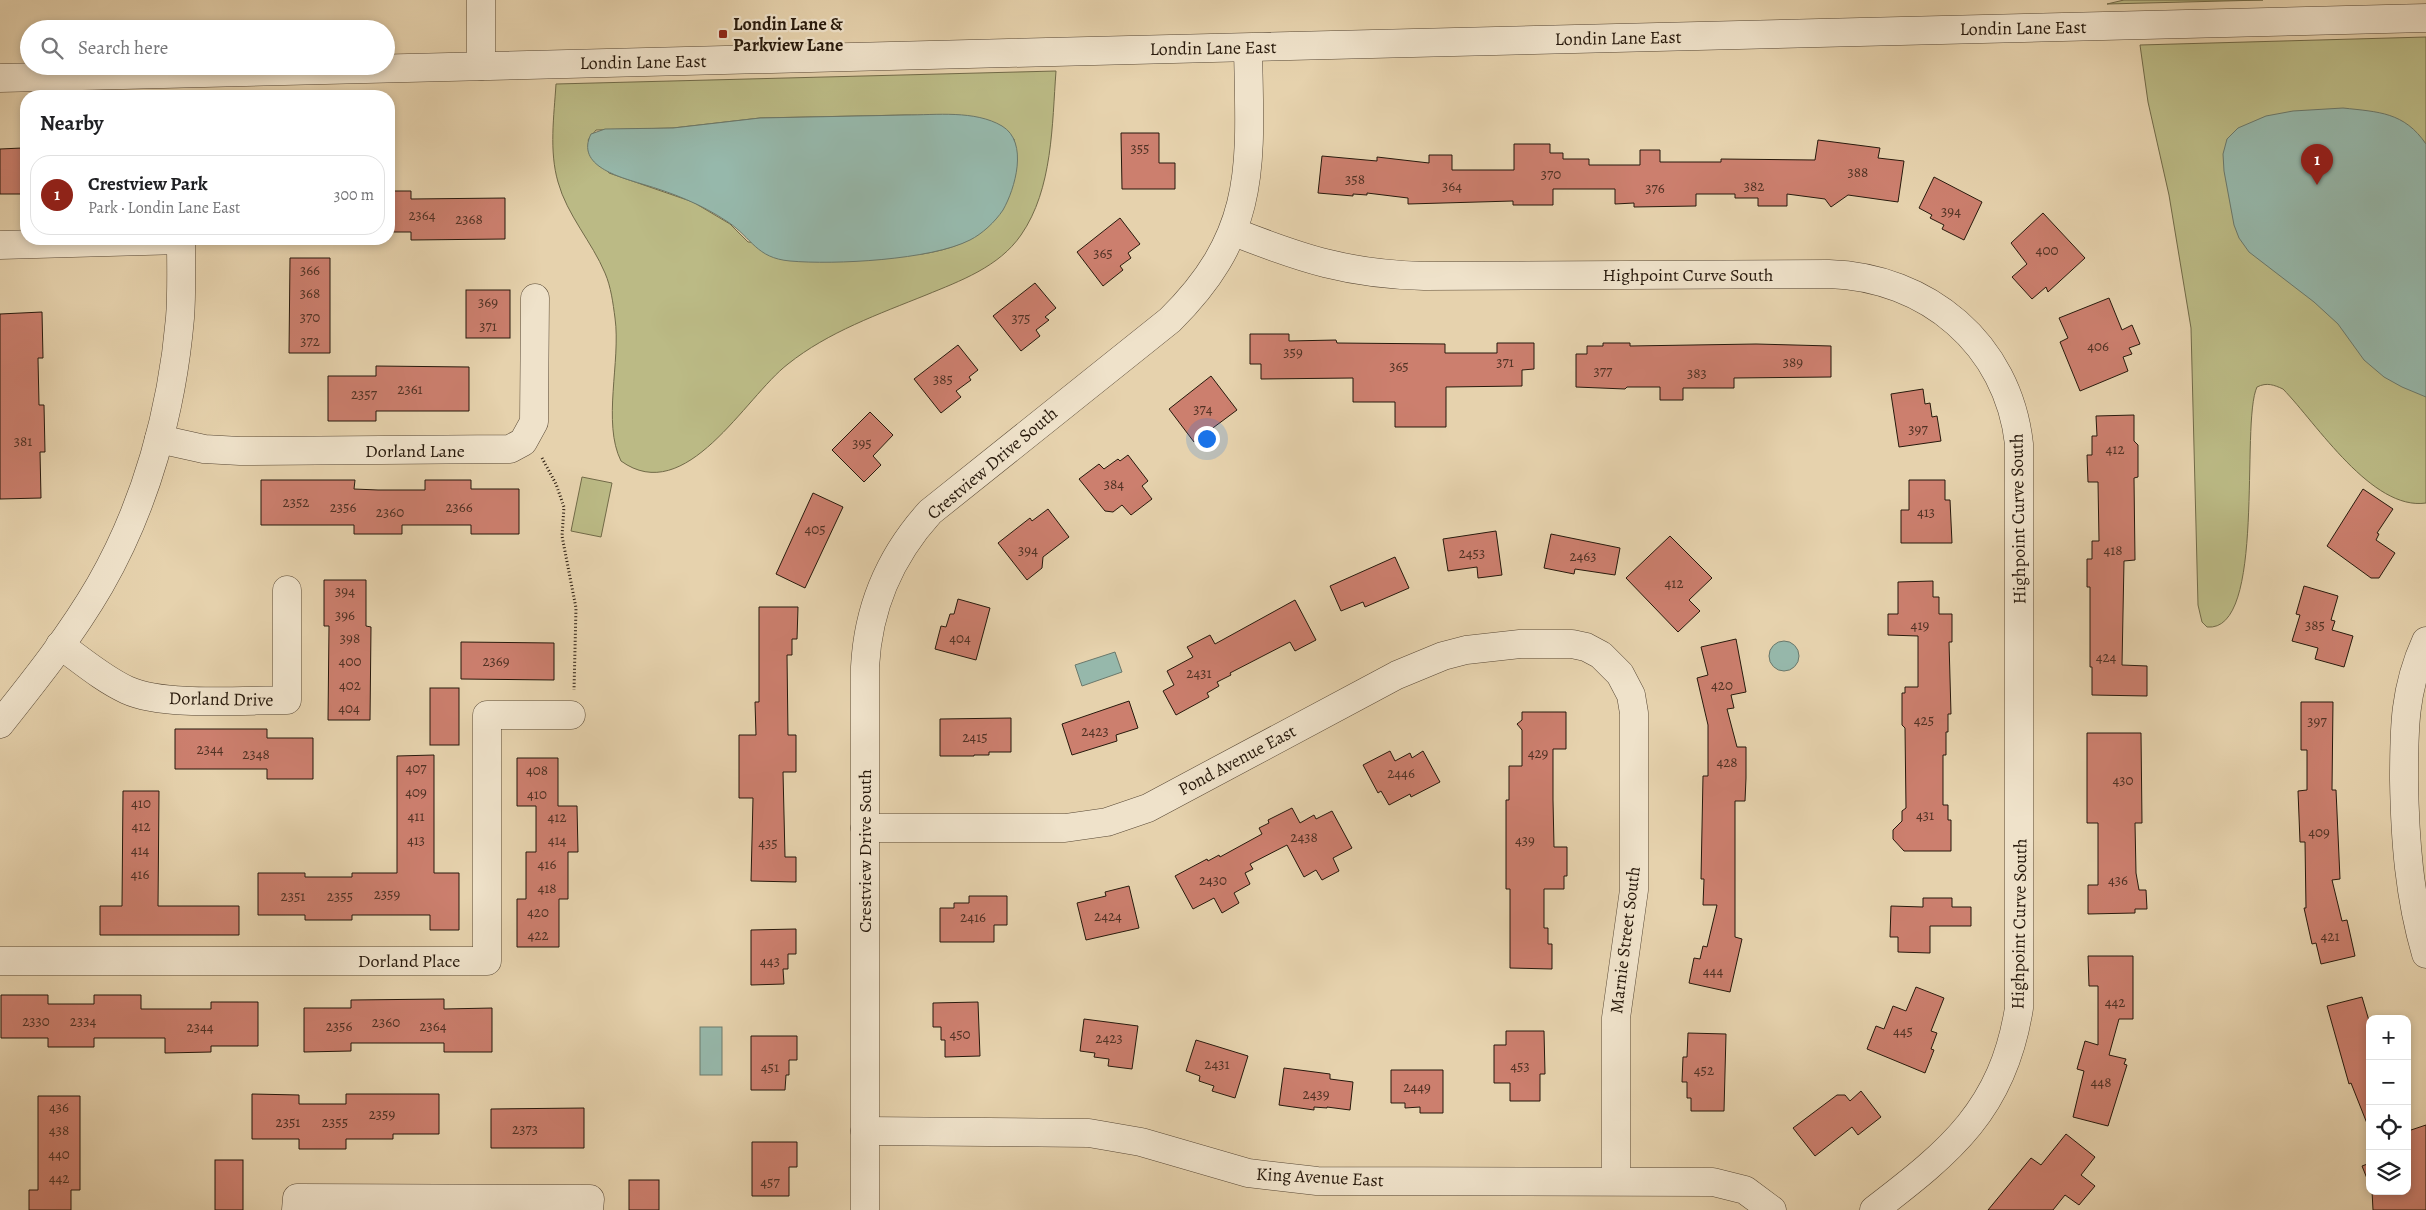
<!DOCTYPE html>
<meta charset="utf-8">
<style>
body{margin:0;font-family:Alegreya,serif;background:#f2f2f2;color:#202124}
.controls{position:absolute;right:15px;bottom:15px;display:grid;overflow:hidden;border-radius:10px;box-shadow:0 2px 8px #0003}
.controls button{width:45px;height:45px;display:grid;place-items:center;padding:0;border:0;border-bottom:1px solid #e0e0e0;background:#fff;color:#202124;font:25px sans-serif}
.you{position:absolute;left:1206px;top:438px;width:18px;height:18px;margin:-12px;border:4px solid #fff;border-radius:50%;background:#1a73e8;box-shadow:0 0 0 8px #1a73e833}
.badge{display:grid;place-items:center;width:32px;height:32px;border-radius:50%;background:#8f2418;color:#fff;font-size:16px;font-weight:700}
.pin{position:absolute;translate:-50% -41px;filter:drop-shadow(0 1px 2px #0008)}
.pin::after{content:'';position:absolute;top:26px;width:18px;height:15px;background:inherit;clip-path:polygon(0 0,100% 0,50% 100%)}
.list{margin:0;padding:0;list-style:none}
h2{display:flex;justify-content:space-between;align-items:center;height:65px;margin:0;padding:0 20px;font-size:21px}
h2 small{font-size:16px;font-weight:400;color:#757577}
.list li{display:grid;grid-template-columns:32px 1fr auto;gap:15px;align-items:center;box-sizing:border-box;height:80px;margin:0 10px 10px;padding:0 10px;border:1px solid #e0e0e0;border-radius:20px}
.list b{display:block;font-size:19px;white-space:nowrap}
.list p{margin:0;font-size:16px;white-space:nowrap;color:#757577}
.list em{font-size:16px;font-style:normal;color:#757577}
.icon{flex:none;width:28px;height:28px;fill:none;stroke:currentColor;stroke-width:2;stroke-linecap:round;stroke-linejoin:round}
.map{position:relative;flex:none;width:2426px;height:1210px;overflow:hidden}
.search{position:absolute;background:#fff;box-shadow:0 2px 8px #0003;left:20px;top:20px;width:375px;height:55px;display:flex;align-items:center;gap:12px;box-sizing:border-box;padding:0 18px;border-radius:28px;color:#757577;font-size:19px}
.panel{position:absolute;background:#fff;box-shadow:0 2px 8px #0003;left:20px;top:90px;width:375px;height:155px;border-radius:20px}
.map>svg:first-child{display:block}
</style>
<div class="map">
<svg width="2426" height="1210" viewBox="0 0 2426 1210">
<rect width="100%" height="100%" fill="#e6d2ad"/>
<filter id="stains"><feTurbulence type="fractalNoise" baseFrequency=".004" numOctaves="4"/><feColorMatrix values="0 0 0 0 .2 0 0 0 0 .09 0 0 0 0 .02 0 0 0 .5 -.17"/></filter>
<radialGradient id="worn" r=".72"><stop offset=".6" stop-color="#630" stop-opacity="0"/><stop offset="1" stop-color="#630" stop-opacity=".3"/></radialGradient>
<!-- green -->
<g fill="#bbba85" stroke="#716a48" fill-rule="evenodd">
<path d="M2124,0h139l-156,4z"/>
<path d="M2426,37v466c-54,8 -109,-79 -143,-114 -9,-4 -16,-7 -26,-2 -17,36 10,246 -50,240l-5,-5 -4,-17 -7,-277 -22,-133 -21,-93 -8,-57z"/>
<path d="M1056,71c-4,53 -3,118 -35,164 -22,32 -61,46 -95,60 -47,19 -98,37 -138,69 -43,33 -102,144 -167,97 -19,-38 0,-100 -6,-143 -2,-15 -4,-31 -10,-45 -13,-31 -38,-58 -47,-91 -9,-31 -4,-66 -2,-98zM906,115l52,1 56,23c4,21 2,37 -6,56 -15,39 -48,53 -86,59l-174,-12 -18,-18 -37,-22 -84,-29 -21,-33 8,-10 77,-2 87,-10z"/>
<path d="M582,477l30,6 -11,54 -30,-6z"/>
</g>
<!-- water -->
<g fill="#96b8ab" stroke="#6a786b">
<path d="M2343,108c36,4 61,4 83,36v253l-24,-10 -18,-10 -20,-17 -26,-36 -24,-22 -65,-50 -10,-14 -5,-13 -10,-54 -1,-17 4,-15 11,-11 28,-12 27,-5z"/>
<path d="M906,115c30,0 69,-5 96,11 27,16 13,63 1,84 -8,12 -21,24 -33,30 -39,20 -136,25 -180,21 -34,-3 -38,-23 -62,-39 -27,-18 -55,-29 -86,-38 -22,-7 -67,-18 -51,-50l14,-5 68,-1 87,-10z"/>
<circle cx="1784" cy="656" r="15"/>
<path d="M1115,652l7,20 -40,14 -7,-21z"/>
<rect x="700" y="1027" width="22" height="48"/>
</g>
<!-- building -->
<g fill="#cc7f6e" stroke="#27190c">
<path d="M1121,133h38v30h16v26h-53z"/>
<path d="M1818,140l62,8 -2,10 26,3 -6,41 -50,-7 -17,12 -6,-8 -38,-5v12h-29v-8h-23v-4h-39v12l-62,1v-4l-19,1v-15h-62v16h-40v-4l-105,3v-6l-41,-5v2l-14,-1v2l-35,-3 4,-37 55,5v-4l52,6v-8h23v15h62v-26h36v9h13v6h26v6h51v-15h20v12h61v-3l94,1z"/>
<path d="M22,148v2h4v44h-26v-45z"/>
<path d="M1934,177l48,25 -18,38 -22,-11 2,-4 -14,-7 2,-3 -13,-7z"/>
<path d="M389,191h22v8l94,-1v41l-94,1v-8h-22z"/>
<path d="M2043,213l42,45 -37,34 -2,-5 -14,12 -20,-22 15,-13 -16,-21z"/>
<path d="M1120,218l20,26 -12,9 3,5 -11,8 3,4 -20,16 -26,-34z"/>
<path d="M290,258h40v95h-41z"/>
<path d="M1035,283l21,25 -11,9 4,3 -13,10 4,6 -19,15 -28,-35z"/>
<rect x="466" y="290" width="44" height="48"/>
<path d="M2109,298l13,32 10,-5 8,19 -11,4 3,6 -9,3 5,14 -48,20 -20,-49 8,-4 -9,-20z"/>
<path d="M42,312l1,46h-5l1,47h5l1,47h-5l1,46 -41,1v-185z"/>
<path d="M1250,334h39v7l47,-1 1,3 108,1v9h52v-10h37v26l-12,1v16l-76,1v40h-51v-25h-42v-24l-92,1v-15h-11z"/>
<path d="M1603,343h27v3l126,-2 75,2v31l-97,1v10h-51v12h-23v-13h-33l-2,2 -49,-2v-33h11v-8h16z"/>
<path d="M958,345l20,25 -9,7 2,3 -15,11 5,6 -20,16 -27,-34z"/>
<path d="M376,366l93,1v44h-93v10h-48v-45h48z"/>
<path d="M1211,376l26,34 -43,32 -25,-33z"/>
<path d="M1923,389l2,15 5,-1 2,14 5,-1 4,25 -42,6 -8,-53z"/>
<path d="M870,412l23,23 -20,21 8,9 -17,17 -32,-32z"/>
<path d="M2134,415v26l4,4v32l-4,1 1,82 -11,1 -2,104 25,1v30l-55,-1v-28h-2v-80h-3v-28h5v-18h7l-1,-59h-10l-1,-27h5v-19h5l-1,-20z"/>
<path d="M1128,455l20,26 -6,5 10,13 -21,16 -9,-10 -9,7 -8,-1 -26,-32 20,-15 5,5 14,-10 2,2z"/>
<path d="M261,480h94l-1,9 24,1h47v-10h46v9h48v45h-48v-9h-69v9h-48v-9h-93z"/>
<path d="M1909,480h36v20h5l2,43h-51v-33h8z"/>
<path d="M2363,489l30,20 -16,24 2,1 -3,6 19,13 -16,25h-8l-44,-32z"/>
<path d="M813,493l30,14 -38,81 -29,-14z"/>
<path d="M1048,509l21,28 -26,20 -1,11 -15,12 -29,-37 32,-25 2,3z"/>
<path d="M1496,531l6,44 -24,3 -1,-11 -29,4 -5,-32z"/>
<path d="M1551,534l69,14 -5,27 -40,-6 -1,5 -30,-6z"/>
<path d="M1670,536l42,42 -23,22 11,11 -22,21 -52,-54z"/>
<path d="M1395,557l14,31 -44,19 -2,-5 -22,9 -11,-25z"/>
<path d="M324,580h42v46l5,1 -1,93h-42l1,-94h-5z"/>
<path d="M1933,581v16h6v17h13v28h-3l2,72h-3v18h-2v23h-3v50h5v15h3v31h-47l-11,-12v-9l9,-9v-10l4,-3 -1,-80 -3,-3v-32h3v-6h13v-51l-30,-1v-21h10v-32z"/>
<path d="M2304,586l34,10 -7,24 4,1 -3,9 21,6 -9,31 -29,-8 3,-11 -26,-7 8,-26 -4,-1z"/>
<path d="M958,599l32,9 -14,52 -41,-11 6,-23 5,1 4,-13h4z"/>
<path d="M1295,600l21,40 -21,11 -5,-9 -60,31 1,2 -14,7 2,4 -12,7 2,4 -33,18 -13,-24 11,-6 -7,-14 26,-14 -6,-10 23,-12 5,9z"/>
<path d="M759,607h39l-1,32h-5v16h-5l1,80h8v37h-13l2,85h11v25l-45,-1 2,-83h-14v-63h17l-1,-33h4z"/>
<path d="M1736,639l10,53 -15,3 3,13 -7,1 10,38h9v31l-1,23h-10v136l7,2 -12,53 -41,-9 5,-25 6,1 3,-13 4,1 10,-42h-14l1,-26h-3l2,-103h5v-51l-11,-47 11,-3 -7,-28z"/>
<path d="M461,642l93,1v37l-93,-1z"/>
<rect x="430" y="688" width="29" height="57"/>
<path d="M1129,701l9,27 -22,7 1,6 -45,14 -10,-31z"/>
<path d="M2301,702h32l-1,88h4l4,89 -8,1 10,41 5,-1 8,36 -34,8 -5,-21 -4,1 -8,-36h2l-1,-66h-5l-2,-51 9,-1v-40h-6z"/>
<path d="M1522,712h44v37h-13v51l1,47h13v29h-3v13h-20v39h4v16h4v25l-42,-1v-79h-4v-89h3v-34h13v-36l-5,-6 5,-4z"/>
<path d="M1011,718v34h-22v3h-15v1h-34v-37z"/>
<path d="M175,729h92v9h46v41h-46v-10h-92z"/>
<path d="M2087,733h54l1,90h-7l1,50 3,17h7l1,19h-12v4l-47,1v-29h10v-62h-11z"/>
<path d="M1390,751l5,10 15,-8 2,5 11,-7 17,31 -29,15 -1,-3 -21,11 -8,-14 -3,2 -15,-28z"/>
<path d="M434,755v118h25v57h-29v-15h-78v5h-47v-5h-47v-42h47v4h47v-4h45v-117z"/>
<path d="M517,758h41v48h19l1,46h-10v47h-9v48h-42v-48h9v-47h10v-46h-19z"/>
<path d="M123,791h36l-1,115h81v29h-139v-29h22z"/>
<path d="M1292,808l8,15 14,-8 2,4 16,-8 20,37 -19,10 6,13 -17,9 -6,-10 -12,7 -17,-32 -37,19 3,5 -8,4 5,11 -16,9 5,10 -17,10 -8,-15 -21,11 -18,-33 32,-17 1,2 11,-6 1,2 42,-23 -3,-6 10,-5 -1,-3z"/>
<path d="M1129,886l10,42 -53,12 -9,-37 29,-7 -1,-4z"/>
<path d="M969,896h38v29h-13v17h-54v-34h14v-5h15z"/>
<path d="M1923,898h29v9h19v19h-41v27l-32,-1v-15h-8l1,-31 32,1z"/>
<path d="M796,929v25h-8v15h-5l1,15 -33,1v-55z"/>
<path d="M2088,956h45v63h-14l-10,36 17,4 -2,5 3,1 -19,61 -35,-9 11,-46 -7,-2 8,-28 13,4v-59h-9z"/>
<path d="M1916,987l28,11 -13,33 6,2 -6,16 3,1 -9,23 -58,-24 9,-23 8,3 9,-23 13,5z"/>
<path d="M1,995h47v9h46v-9h47v14h70v-7h47v44h-47v6l-46,1v-15h-71v9h-46v-9h-47z"/>
<path d="M2362,997l8,27v107l-19,-48 -2,1 -22,-78z"/>
<path d="M444,999v10l48,-1v44h-48v-9h-93v8l-47,1v-44h47v-8z"/>
<path d="M978,1002l2,54 -35,1v-17h-4v-13h-8v-24z"/>
<path d="M1084,1019l54,7 -6,43 -24,-3 1,-7 -15,-2 1,-4 -15,-2z"/>
<path d="M1506,1031h38l1,43h-5v27h-30v-18h-16v-38h12z"/>
<path d="M1688,1033l38,1 -2,77h-33v-13h-4v-16h-5l1,-25h4z"/>
<path d="M751,1036h46v24h-8v15h-3l-1,15h-34z"/>
<path d="M1196,1040l52,16 -13,42 -23,-7 2,-5 -15,-5 1,-5 -14,-5z"/>
<path d="M1284,1068l46,6v5l23,3 -3,28 -23,-3v1l-13,-1v3l-35,-5z"/>
<path d="M1391,1070h52v43h-23v-6l-15,1v-5h-14z"/>
<path d="M1861,1091l20,26 -23,18 -6,-8 -37,29 -22,-28 44,-33h8l5,6z"/>
<path d="M252,1094l47,1v9h47v-10h93v40h-46v5h-47v10h-47v-10h-47z"/>
<path d="M38,1096h42v94h-9v20h-42v-20h9z"/>
<path d="M584,1108v40h-93v-39z"/>
<path d="M2426,1125v85h-53l-1,-19h35v-62l1,2z"/>
<path d="M2066,1134l29,23 -14,18 14,11 -16,19 -14,-10 -12,15h-65l43,-52 10,7z"/>
<path d="M752,1142h45v25h-8v29h-37z"/>
<rect x="215" y="1160" width="28" height="50"/>
<path d="M2370,1163v23l-8,-20z"/>
<rect x="629" y="1180" width="30" height="30"/>
</g>
<g fill="none" stroke-linecap="round" stroke-linejoin="round">
<defs>
<g id="minor">
<path d="M481,0v66"/>
<path d="M0,78l2426,-60"/>
<path d="M1234,232c69,27 114,42 190,44l405,-2c98,3 179,70 190,170v564c-16,101 -68,143 -145,202"/>
<path d="M0,245l181,-5"/>
<path d="M159,439l45,10 36,2 270,-2 13,-7 11,-20 1,-124"/>
<path d="M2426,641c-22,48 -22,88 -22,139 1,60 5,116 22,174"/>
<path d="M60,645c21,15 43,34 67,45 37,17 117,10 160,10v-110"/>
<path d="M0,724c35,-44 71,-89 100,-139 46,-80 72,-174 80,-267 2,-26 1,-53 1,-79"/>
<path d="M865,828h200l42,-6 41,-14 249,-133 46,-19 23,-6 54,-6h52l14,3 15,8 19,19 11,21 3,18v177l-18,128v163"/>
<path d="M0,961h487v-246h84"/>
<path d="M865,1131l224,2 52,9 107,31 69,8 396,1 32,8 27,20"/>
<path d="M296,1210l1,-12 293,1 -1,11"/>
<path d="M865,1210v-543c3,-60 25,-111 65,-155l240,-192c89,-88 80,-156 78,-272"/>
</g>
</defs>
<!-- minor casing -->
<use href="#minor" stroke="#574734" stroke-width="29"/>
<!-- path -->
<path stroke="#27190c" stroke-width="3" stroke-dasharray="1 2.5" stroke-linecap="butt" d="M542,458l14,26 8,23 -2,29 14,72 -2,82"/>
<!-- minor -->
<use href="#minor" stroke="#efe2ca" stroke-width="28"/>
</g>
<!-- markers -->
<rect fill="#8f2418" stroke="#efe2ca" stroke-width="2" x="718" y="29" width="10" height="10" rx="2.5"/>
<g text-anchor="middle" dominant-baseline="central" stroke-width="4.5" stroke-linejoin="round" paint-order="stroke">
<!-- number labels -->
<g font-size="15" fill="#503224">
<text x="1140" y="148">355</text>
<text x="1858" y="172">388</text>
<text x="1551" y="174">370</text>
<text x="1355" y="179">358</text>
<text x="1452" y="186">364</text>
<text x="1754" y="186">382</text>
<text x="1655" y="188">376</text>
<text x="1951" y="211">394</text>
<text x="422" y="215">2364</text>
<text x="469" y="219">2368</text>
<text x="2047" y="250">400</text>
<text x="1103" y="253">365</text>
<text x="310" y="270">366</text>
<text x="310" y="293">368</text>
<text x="488" y="302">369</text>
<text x="310" y="317">370</text>
<text x="1021" y="318">375</text>
<text x="488" y="326">371</text>
<text x="310" y="341">372</text>
<text x="2098" y="346">406</text>
<text x="1293" y="352">359</text>
<text x="1505" y="362">371</text>
<text x="1793" y="362">389</text>
<text x="1399" y="366">365</text>
<text x="1603" y="371">377</text>
<text x="1697" y="373">383</text>
<text x="943" y="379">385</text>
<text x="410" y="389">2361</text>
<text x="364" y="394">2357</text>
<text x="1203" y="409">374</text>
<text x="1918" y="429">397</text>
<text x="23" y="441">381</text>
<text x="862" y="443">395</text>
<text x="2115" y="449">412</text>
<text x="1114" y="484">384</text>
<text x="296" y="502">2352</text>
<text x="343" y="507">2356</text>
<text x="459" y="507">2366</text>
<text x="390" y="512">2360</text>
<text x="1926" y="512">413</text>
<text x="815" y="529">405</text>
<text x="1028" y="550">394</text>
<text x="2113" y="550">418</text>
<text x="1472" y="553">2453</text>
<text x="1583" y="556">2463</text>
<text x="1674" y="583">412</text>
<text x="345" y="591">394</text>
<text x="345" y="615">396</text>
<text x="1920" y="625">419</text>
<text x="2315" y="625">385</text>
<text x="350" y="638">398</text>
<text x="960" y="638">404</text>
<text x="2106" y="657">424</text>
<text x="350" y="661">400</text>
<text x="496" y="661">2369</text>
<text x="1199" y="673">2431</text>
<text x="350" y="685">402</text>
<text x="1722" y="685">420</text>
<text x="349" y="708">404</text>
<text x="1924" y="720">425</text>
<text x="2317" y="721">397</text>
<text x="1095" y="731">2423</text>
<text x="975" y="737">2415</text>
<text x="210" y="749">2344</text>
<text x="1538" y="753">429</text>
<text x="256" y="754">2348</text>
<text x="1727" y="762">428</text>
<text x="416" y="768">407</text>
<text x="537" y="770">408</text>
<text x="1401" y="773">2446</text>
<text x="2123" y="780">430</text>
<text x="416" y="792">409</text>
<text x="537" y="794">410</text>
<text x="141" y="803">410</text>
<text x="1925" y="815">431</text>
<text x="416" y="816">411</text>
<text x="557" y="817">412</text>
<text x="141" y="826">412</text>
<text x="2319" y="832">409</text>
<text x="1304" y="837">2438</text>
<text x="416" y="840">413</text>
<text x="557" y="840">414</text>
<text x="1525" y="840">439</text>
<text x="768" y="843">435</text>
<text x="140" y="850">414</text>
<text x="547" y="864">416</text>
<text x="140" y="874">416</text>
<text x="1213" y="880">2430</text>
<text x="2118" y="880">436</text>
<text x="547" y="888">418</text>
<text x="387" y="894">2359</text>
<text x="293" y="896">2351</text>
<text x="340" y="896">2355</text>
<text x="538" y="912">420</text>
<text x="1108" y="916">2424</text>
<text x="973" y="917">2416</text>
<text x="538" y="935">422</text>
<text x="2330" y="936">421</text>
<text x="770" y="961">443</text>
<text x="1713" y="971">444</text>
<text x="2115" y="1002">442</text>
<text x="36" y="1021">2330</text>
<text x="83" y="1021">2334</text>
<text x="386" y="1022">2360</text>
<text x="339" y="1026">2356</text>
<text x="433" y="1026">2364</text>
<text x="200" y="1027">2344</text>
<text x="1903" y="1031">445</text>
<text x="960" y="1034">450</text>
<text x="1109" y="1038">2423</text>
<text x="1217" y="1064">2431</text>
<text x="1520" y="1066">453</text>
<text x="770" y="1067">451</text>
<text x="1704" y="1070">452</text>
<text x="2101" y="1082">448</text>
<text x="1417" y="1087">2449</text>
<text x="1316" y="1094">2439</text>
<text x="59" y="1107">436</text>
<text x="382" y="1114">2359</text>
<text x="288" y="1122">2351</text>
<text x="335" y="1122">2355</text>
<text x="525" y="1129">2373</text>
<text x="59" y="1130">438</text>
<text x="59" y="1154">440</text>
<text x="59" y="1178">442</text>
<text x="770" y="1182">457</text>
</g>
<!-- poi labels -->
<g font-size="18" font-weight="bold" fill="#27190c" stroke="#efe2ca" text-anchor="start">
<text x="733" y="24">Londin Lane &amp;<tspan x="733" dy="21">Parkview Lane</tspan></text>
</g>
<!-- street labels -->
<g font-size="18" fill="#27190c" stroke="#efe2ca">
<text transform="translate(2023 28) rotate(-1)">Londin Lane East</text>
<text transform="translate(1618 38) rotate(-1)">Londin Lane East</text>
<text transform="translate(1213 48) rotate(-1)">Londin Lane East</text>
<text transform="translate(643 62) rotate(-1)">Londin Lane East</text>
<text x="1688" y="275">Highpoint Curve South</text>
<text x="415" y="451">Dorland Lane</text>
<text transform="translate(992 463) rotate(-40)">Crestview Drive South</text>
<text transform="translate(2018 519) rotate(-91)">Highpoint Curve South</text>
<text transform="translate(221 699) rotate(1)">Dorland Drive</text>
<text transform="translate(1237 760) rotate(-28)">Pond Avenue East</text>
<text transform="translate(865 851) rotate(-90)">Crestview Drive South</text>
<text transform="translate(2019 924) rotate(-89)">Highpoint Curve South</text>
<text transform="translate(1625 940) rotate(-83)">Marnie Street South</text>
<text x="409" y="961">Dorland Place</text>
<text transform="translate(1320 1177) rotate(3)">King Avenue East</text>
</g>
</g>
<rect width="100%" height="100%" filter="url(#stains)"/>
<rect width="100%" height="100%" fill="url(#worn)"/>
</svg>
<div class="controls">
<button>+</button>
<button>−</button>
<button><svg class="icon" aria-label="locate" viewBox="0 0 24 24"><circle cx="12" cy="12" r="6"/><path d="M12 2v4M12 18v4M2 12h4M18 12h4"/></svg></button>
<button><svg class="icon" aria-label="layers" viewBox="0 0 24 24"><path d="M12 4l9 5-9 5-9-5zM3 14l9 5 9-5"/></svg></button>
</div>
<div class="you"></div>
<div class="pin badge" style="left:2317px;top:185px">1</div>
<div class="search"><svg class="icon" aria-label="search" viewBox="0 0 24 24"><circle cx="10" cy="10" r="6"/><path d="M15 15l6 6"/></svg>Search here</div>
<section class="panel">
<h2>Nearby<small></small></h2>
<ul class="list">
<li><span class="badge">1</span><div><b>Crestview Park</b><p>Park · Londin Lane East</p></div><em>300 m</em></li>
</ul>
</section>
</div>
